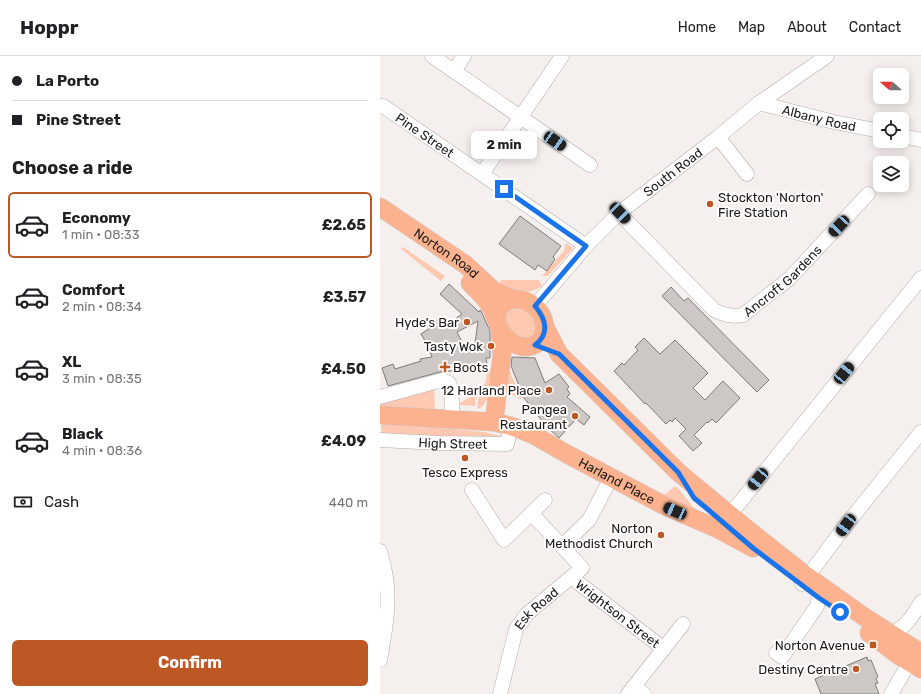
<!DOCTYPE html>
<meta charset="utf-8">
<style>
:root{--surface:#fff;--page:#f2f2f2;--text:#202124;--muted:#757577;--line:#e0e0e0;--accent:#bd5825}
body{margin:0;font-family:Rubik,sans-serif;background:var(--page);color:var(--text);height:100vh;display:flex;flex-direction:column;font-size:15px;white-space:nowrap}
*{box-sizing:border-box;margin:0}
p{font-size:13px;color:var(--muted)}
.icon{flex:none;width:22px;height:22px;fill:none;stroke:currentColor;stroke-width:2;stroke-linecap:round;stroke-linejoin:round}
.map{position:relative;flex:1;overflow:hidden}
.side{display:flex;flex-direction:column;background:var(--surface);width:380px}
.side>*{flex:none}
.guide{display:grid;align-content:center;height:88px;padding:0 12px;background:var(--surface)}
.needle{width:26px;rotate:290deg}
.buttons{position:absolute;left:493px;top:12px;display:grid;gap:8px}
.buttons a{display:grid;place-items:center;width:36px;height:36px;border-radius:6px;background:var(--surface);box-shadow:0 2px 10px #0003;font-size:20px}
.end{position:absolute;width:18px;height:18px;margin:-9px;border:5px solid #1a73e8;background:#fff;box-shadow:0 0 0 2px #fff}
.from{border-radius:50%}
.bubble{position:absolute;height:28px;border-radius:6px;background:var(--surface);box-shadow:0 2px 10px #0003;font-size:13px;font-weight:700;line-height:28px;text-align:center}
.car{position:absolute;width:12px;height:24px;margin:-12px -6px;border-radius:5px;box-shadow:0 0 3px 1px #0007;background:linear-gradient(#222 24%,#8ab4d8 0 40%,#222 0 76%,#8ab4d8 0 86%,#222 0)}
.guide b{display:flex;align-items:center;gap:14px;height:38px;font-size:15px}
.guide b+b{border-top:1px solid var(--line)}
.guide i{width:10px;height:10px;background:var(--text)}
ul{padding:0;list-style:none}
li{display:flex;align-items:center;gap:12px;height:66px;margin:0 8px 6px;padding:0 4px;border:2px solid transparent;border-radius:6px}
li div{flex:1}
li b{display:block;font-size:15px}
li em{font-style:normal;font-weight:700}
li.selected{border-color:var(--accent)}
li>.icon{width:36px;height:36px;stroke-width:1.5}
h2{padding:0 12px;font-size:18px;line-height:48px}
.pay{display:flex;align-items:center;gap:10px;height:44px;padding:0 12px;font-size:15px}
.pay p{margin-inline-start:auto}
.action{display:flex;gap:8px;margin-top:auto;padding:8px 12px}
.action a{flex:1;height:46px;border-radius:6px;background:var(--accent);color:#fff;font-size:16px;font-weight:700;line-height:46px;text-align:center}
header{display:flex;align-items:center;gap:24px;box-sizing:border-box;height:56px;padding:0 20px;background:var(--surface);border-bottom:1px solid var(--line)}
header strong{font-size:19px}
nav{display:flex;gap:22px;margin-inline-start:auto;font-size:14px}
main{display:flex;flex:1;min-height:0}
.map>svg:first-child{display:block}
.green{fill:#fec8b1}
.building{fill:#cdc8c6;stroke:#7f7b79;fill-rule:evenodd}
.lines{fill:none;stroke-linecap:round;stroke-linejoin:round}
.minor-casing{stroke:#b2adab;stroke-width:15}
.major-casing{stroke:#cdcccc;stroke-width:19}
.minor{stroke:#fff;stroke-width:14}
.major{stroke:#fcb28e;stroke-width:18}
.route{stroke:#1a73e8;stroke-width:5}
.poi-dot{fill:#bd5825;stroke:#fffefd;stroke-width:1.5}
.labels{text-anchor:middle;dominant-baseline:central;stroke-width:4;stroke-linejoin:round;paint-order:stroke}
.street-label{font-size:13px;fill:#1b1919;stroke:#fffefd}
.poi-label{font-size:13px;fill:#1b1919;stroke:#fffefd;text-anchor:end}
</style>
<header>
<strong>Hoppr</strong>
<nav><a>Home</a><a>Map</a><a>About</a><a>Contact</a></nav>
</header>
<main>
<section class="side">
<div class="guide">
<b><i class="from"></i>La Porto</b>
<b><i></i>Pine Street</b>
</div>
<h2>Choose a ride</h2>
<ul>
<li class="selected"><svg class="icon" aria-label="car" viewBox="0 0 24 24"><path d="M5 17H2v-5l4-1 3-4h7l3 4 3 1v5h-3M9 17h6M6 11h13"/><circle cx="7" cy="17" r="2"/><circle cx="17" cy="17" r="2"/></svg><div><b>Economy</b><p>1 min · 08:33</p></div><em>£2.65</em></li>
<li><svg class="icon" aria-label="car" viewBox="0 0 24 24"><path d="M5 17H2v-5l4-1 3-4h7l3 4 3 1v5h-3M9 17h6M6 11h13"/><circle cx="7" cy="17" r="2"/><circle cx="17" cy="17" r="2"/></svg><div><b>Comfort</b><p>2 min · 08:34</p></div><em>£3.57</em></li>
<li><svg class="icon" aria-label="car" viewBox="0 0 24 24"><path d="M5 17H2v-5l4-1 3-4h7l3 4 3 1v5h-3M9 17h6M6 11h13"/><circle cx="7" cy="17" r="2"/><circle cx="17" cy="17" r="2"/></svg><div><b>XL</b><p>3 min · 08:35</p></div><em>£4.50</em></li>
<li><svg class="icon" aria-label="car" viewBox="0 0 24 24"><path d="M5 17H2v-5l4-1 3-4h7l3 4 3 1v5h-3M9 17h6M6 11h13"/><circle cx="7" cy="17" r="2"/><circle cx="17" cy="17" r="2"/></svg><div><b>Black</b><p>4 min · 08:36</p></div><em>£4.09</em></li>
</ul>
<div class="pay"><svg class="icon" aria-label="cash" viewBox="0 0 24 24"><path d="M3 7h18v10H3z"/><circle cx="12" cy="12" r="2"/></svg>Cash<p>440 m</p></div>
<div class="action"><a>Confirm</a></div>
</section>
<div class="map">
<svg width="541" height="638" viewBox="0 0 541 638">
<rect width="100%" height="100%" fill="#f5efed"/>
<g class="green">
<path d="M186,187L193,192L168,220H162L184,195Z"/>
<path d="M23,191L65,220L61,225L21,193Z"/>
<path d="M121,224H159L162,230C145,241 134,235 116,230Z"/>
<path d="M130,250L144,252L156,261L157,280L145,285L125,271L126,254Z"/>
<path d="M112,312L108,344H106C104,349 103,351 97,353L99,336L106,325L107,313Z"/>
<path d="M129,313L141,342L140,343L126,336Z"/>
<path d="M54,331L55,354L0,351V345Z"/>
<path d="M96,337L95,350L79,349L80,347Z"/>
<path d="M4,367L104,376L120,380L119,385L2,380L1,369Z"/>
<path d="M294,431H297L318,457L284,439Z"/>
</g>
<g class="building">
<path d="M140,160L181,190L173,201L175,203L167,215L158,209L155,214L119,188Z"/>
<path d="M69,228L99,256L100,254L102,257L110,275V302H106L107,308L65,316H60L8,330L2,312L13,308L15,313L41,305L40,303L52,301L48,290L41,278L58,267L57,264L63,260L68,268L82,258L60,238ZM98,265L95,288L84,290L77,276Z"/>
<path d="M291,231L304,245L308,242L389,324L377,336L282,240Z"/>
<path d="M264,282L280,298L295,284L328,317L313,332L325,344L343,325L360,342L336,367L332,363L328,367L327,366L314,379L322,387L313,395L299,380L306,373L295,362L292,366L290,364L286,368L266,347L265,348L234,315L242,307L244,309L258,294L255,291Z"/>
<path d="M132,301L155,302L165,327L179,318L189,331L187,333L190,338L187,341L210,361L204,369L196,363L179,382L167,371L144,342L131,310Z"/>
<path d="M487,601L488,605L491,604L498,621L496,623L498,627L495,628L499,638H441L435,623Z"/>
</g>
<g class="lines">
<defs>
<g id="minor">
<path d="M52,0L210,109"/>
<path d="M74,15L84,0"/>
<path id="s1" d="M379,47L454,66L500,75"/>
<path id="s2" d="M3,50L206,190"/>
<path d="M522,80L541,84"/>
<path d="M338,81L367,118"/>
<path d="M102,118L182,0"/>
<path id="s3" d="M239,157L334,254C345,259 351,261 363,259L410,222L488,138"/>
<path id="s4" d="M155,250L206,190L239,157L338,81L379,47L447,0"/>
<path d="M0,341L62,324L69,327L71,333L73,363"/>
<path id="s5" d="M0,384L59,387L127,388L131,370"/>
<path d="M92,434L124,484L165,444"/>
<path d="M344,466L541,222"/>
<path d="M182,490L209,464L231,422"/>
<path d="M0,495C3,507 7,520 7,532C9,557 4,580 0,604"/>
<path id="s6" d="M192,522L284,593"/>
<path d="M422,528L466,469L541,376"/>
<path d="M511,578C527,570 532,561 541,546"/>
<path d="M396,597L402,601L437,550L439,542"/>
<path d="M254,630L264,638"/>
<path id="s7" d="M120,638L136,573L147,558L202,512L152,458"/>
<path d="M248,638L303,568"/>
<path d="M511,638L535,597"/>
</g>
<g id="major">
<path id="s8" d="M0,151L86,209L114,235L133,243"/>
<path d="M90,227C102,239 111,247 116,263"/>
<path d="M133,243C141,243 149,245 155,251C166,260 169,280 156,288C130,303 96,253 133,243Z"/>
<path d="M165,271L179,298L298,416L367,473L424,518L483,560L541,597"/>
<path id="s9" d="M0,359L114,366L131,370L152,378L187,398L285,450L338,473L373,492"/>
<path d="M114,366L122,299L120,275"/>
<path d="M489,577L518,599L541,613"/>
</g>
</defs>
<use href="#minor" class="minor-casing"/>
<use href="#major" class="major-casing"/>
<use href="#minor" class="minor"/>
<use href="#major" class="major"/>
</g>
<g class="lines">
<path class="route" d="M124,133L206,190L155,250C166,263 170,278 155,289L179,298L298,416L314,442L325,451L373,492L439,542L460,556"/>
</g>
<g class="poi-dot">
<circle cx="330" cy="148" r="4"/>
<circle cx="87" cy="266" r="4"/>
<circle cx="111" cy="290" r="4"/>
<path d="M63 305h4v4h4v4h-4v4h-4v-4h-4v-4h4z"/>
<circle cx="169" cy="334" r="4"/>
<circle cx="195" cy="360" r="4"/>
<circle cx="85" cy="402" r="4"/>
<circle cx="281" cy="479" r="4"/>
<rect x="489" y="585" width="8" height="8" rx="2"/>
<circle cx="476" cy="613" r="4"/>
</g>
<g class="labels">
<g class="street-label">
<text stroke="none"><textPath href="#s1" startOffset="62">Albany Road</textPath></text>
<text stroke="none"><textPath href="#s2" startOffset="51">Pine Street</textPath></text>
<text stroke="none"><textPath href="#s4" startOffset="193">South Road</textPath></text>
<text stroke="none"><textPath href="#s8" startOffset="81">Norton Road</textPath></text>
<text stroke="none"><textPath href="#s3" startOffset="218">Ancroft Gardens</textPath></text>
<text stroke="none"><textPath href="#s5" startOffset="73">High Street</textPath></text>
<text stroke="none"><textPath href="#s9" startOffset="251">Harland Place</textPath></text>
<text stroke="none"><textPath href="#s7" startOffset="96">Esk Road</textPath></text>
<text stroke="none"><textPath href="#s6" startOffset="58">Wrightson Street</textPath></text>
</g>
<g class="poi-label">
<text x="338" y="141" text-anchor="start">Stockton 'Norton'<tspan x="338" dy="15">Fire Station</tspan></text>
<text x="79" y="266">Hyde's Bar</text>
<text x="103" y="290">Tasty Wok</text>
<text x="73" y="311" text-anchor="start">Boots</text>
<text x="161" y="334">12 Harland Place</text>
<text x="187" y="353">Pangea<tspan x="187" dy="15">Restaurant</tspan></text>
<text x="85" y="416" text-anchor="middle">Tesco Express</text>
<text x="273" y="472">Norton<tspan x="273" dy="15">Methodist Church</tspan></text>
<text x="485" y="589">Norton Avenue</text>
<text x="468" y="613">Destiny Centre</text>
</g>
</g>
</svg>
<div class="buttons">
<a><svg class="needle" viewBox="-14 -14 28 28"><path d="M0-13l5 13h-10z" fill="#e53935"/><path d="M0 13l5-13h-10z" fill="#757577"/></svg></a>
<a><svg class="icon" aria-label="locate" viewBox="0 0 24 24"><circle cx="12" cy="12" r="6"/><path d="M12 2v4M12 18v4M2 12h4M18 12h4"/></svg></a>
<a><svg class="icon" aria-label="layers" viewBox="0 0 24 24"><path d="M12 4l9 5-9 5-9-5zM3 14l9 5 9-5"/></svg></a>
</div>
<i class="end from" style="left:460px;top:556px"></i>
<i class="end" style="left:124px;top:133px"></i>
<div class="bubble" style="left:91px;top:75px;width:66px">2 min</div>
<i class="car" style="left:175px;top:85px;rotate:124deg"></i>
<i class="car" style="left:240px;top:157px;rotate:136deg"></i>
<i class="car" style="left:459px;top:170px;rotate:223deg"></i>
<i class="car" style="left:464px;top:317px;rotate:39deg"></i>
<i class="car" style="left:378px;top:423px;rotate:219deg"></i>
<i class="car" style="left:295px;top:455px;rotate:294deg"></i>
<i class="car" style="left:466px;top:469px;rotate:217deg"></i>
</div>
</main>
